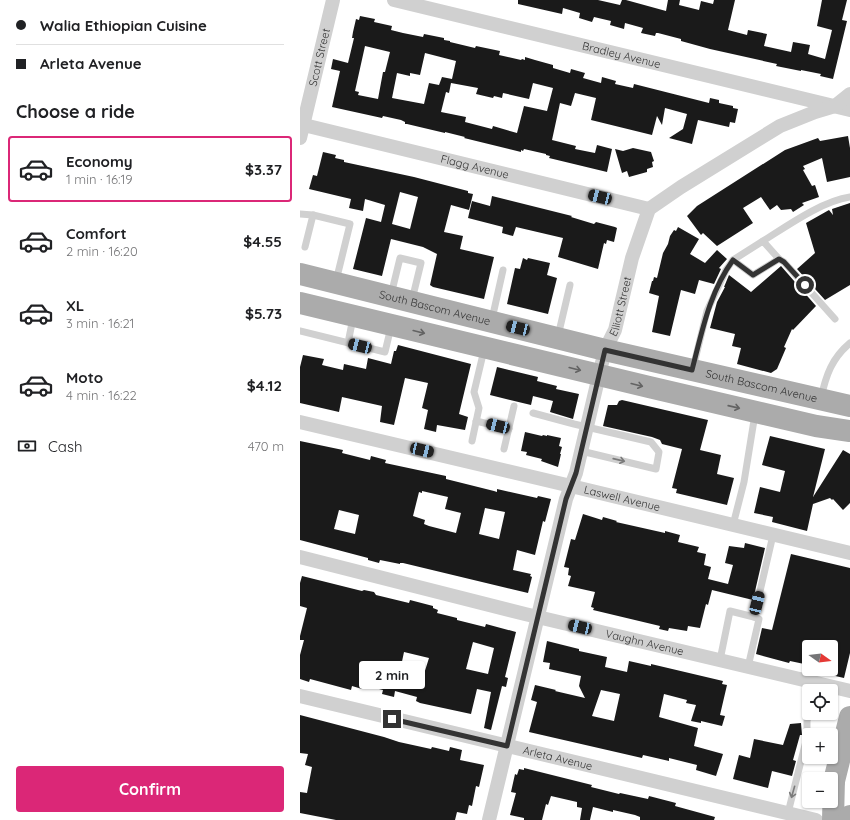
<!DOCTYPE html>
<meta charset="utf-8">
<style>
:root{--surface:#fff;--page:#f2f2f2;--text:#202124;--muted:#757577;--line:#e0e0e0;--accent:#db2777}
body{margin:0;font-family:Quicksand,sans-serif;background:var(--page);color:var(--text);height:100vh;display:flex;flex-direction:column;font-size:15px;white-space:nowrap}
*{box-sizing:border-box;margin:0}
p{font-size:13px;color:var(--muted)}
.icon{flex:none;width:22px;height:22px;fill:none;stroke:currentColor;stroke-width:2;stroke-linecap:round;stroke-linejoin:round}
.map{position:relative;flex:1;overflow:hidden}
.sheet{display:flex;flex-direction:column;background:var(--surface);width:300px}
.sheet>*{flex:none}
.top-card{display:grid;align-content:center;height:88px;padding:0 16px;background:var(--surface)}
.needle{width:26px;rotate:104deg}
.controls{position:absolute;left:502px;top:640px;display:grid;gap:8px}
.controls a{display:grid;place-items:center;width:36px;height:36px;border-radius:4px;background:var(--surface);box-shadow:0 1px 3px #0004;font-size:20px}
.end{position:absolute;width:18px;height:18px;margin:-9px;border:5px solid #333;background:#fff;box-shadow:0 0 0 2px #fff}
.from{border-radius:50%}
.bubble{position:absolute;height:28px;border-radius:4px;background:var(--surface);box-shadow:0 1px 3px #0004;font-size:13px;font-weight:800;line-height:28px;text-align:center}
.car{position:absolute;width:12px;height:24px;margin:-12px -6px;border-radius:5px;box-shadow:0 0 3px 1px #0007;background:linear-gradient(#222 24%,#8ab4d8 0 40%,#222 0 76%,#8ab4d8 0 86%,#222 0)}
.top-card b{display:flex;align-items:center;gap:14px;height:38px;font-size:15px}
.top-card b+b{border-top:1px solid var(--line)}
.top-card i{width:10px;height:10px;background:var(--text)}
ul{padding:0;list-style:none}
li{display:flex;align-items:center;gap:12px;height:66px;margin:0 8px 6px;padding:0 8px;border:2px solid transparent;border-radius:4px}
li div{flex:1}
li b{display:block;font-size:15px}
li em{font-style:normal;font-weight:800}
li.on{border-color:var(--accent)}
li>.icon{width:36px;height:36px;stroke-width:1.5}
h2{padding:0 16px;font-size:18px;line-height:48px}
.pay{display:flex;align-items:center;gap:10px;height:44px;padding:0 16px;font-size:15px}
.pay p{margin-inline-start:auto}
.cta{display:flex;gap:8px;margin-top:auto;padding:8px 16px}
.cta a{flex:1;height:46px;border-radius:4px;background:var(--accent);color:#fff;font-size:16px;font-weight:800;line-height:46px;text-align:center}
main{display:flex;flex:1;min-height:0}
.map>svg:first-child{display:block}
.building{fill:#1a1a1a;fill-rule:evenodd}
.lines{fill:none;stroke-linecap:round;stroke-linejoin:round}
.lane{stroke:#d0d0d0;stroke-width:7}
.street{stroke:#d0d0d0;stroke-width:14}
.primary{stroke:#ababab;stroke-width:22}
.oneway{stroke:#636363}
.oneway2{stroke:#7a7a7a}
.route{stroke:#333;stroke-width:5}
.labels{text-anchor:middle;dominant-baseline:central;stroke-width:4;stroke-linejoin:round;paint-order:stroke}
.street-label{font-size:11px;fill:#333;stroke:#fff}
</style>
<main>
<section class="sheet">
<div class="top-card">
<b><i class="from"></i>Walia Ethiopian Cuisine</b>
<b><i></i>Arleta Avenue</b>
</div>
<h2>Choose a ride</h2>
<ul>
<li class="on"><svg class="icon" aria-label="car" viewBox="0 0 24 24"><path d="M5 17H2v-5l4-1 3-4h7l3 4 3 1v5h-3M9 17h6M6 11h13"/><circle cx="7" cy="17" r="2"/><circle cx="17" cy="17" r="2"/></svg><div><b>Economy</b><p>1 min · 16:19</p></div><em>$3.37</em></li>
<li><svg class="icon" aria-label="car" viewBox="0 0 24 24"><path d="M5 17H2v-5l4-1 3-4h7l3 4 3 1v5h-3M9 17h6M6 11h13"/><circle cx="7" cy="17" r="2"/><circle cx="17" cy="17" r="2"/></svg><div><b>Comfort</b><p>2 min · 16:20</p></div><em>$4.55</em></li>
<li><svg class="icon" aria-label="car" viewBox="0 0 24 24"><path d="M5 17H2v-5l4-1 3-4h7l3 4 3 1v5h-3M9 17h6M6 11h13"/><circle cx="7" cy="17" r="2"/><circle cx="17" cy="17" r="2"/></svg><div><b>XL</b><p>3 min · 16:21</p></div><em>$5.73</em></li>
<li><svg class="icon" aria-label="car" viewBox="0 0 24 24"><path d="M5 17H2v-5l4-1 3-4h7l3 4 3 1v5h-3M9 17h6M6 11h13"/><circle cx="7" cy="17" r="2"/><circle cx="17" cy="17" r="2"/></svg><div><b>Moto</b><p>4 min · 16:22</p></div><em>$4.12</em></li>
</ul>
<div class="pay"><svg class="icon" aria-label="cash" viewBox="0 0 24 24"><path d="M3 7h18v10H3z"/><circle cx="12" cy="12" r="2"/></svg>Cash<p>470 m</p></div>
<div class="cta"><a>Confirm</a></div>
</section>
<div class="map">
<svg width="550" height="820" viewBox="0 0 550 820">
<rect width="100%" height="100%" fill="#fff"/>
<g class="building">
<path d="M218,0H298L320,5L322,0H326L366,11L368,0H380L379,5L399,10L401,1L413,4L414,0H435L428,30L447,35L448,30L467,34L464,46L491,52L493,42L510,45L508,54L525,59L532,30L517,26L522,0H547L542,20L547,21L533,79L520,76L521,74L501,70V71L476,66L477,64L410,49L381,41V39L358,33H356L355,36L341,33L343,28L325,23L324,29L310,25L311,21L294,17L292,22L279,18L280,13L263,8L262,14L218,4Z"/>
<path d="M60,16L75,19L74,22L92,26L91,30L103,33L123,37L124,34L144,38V40L150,41V42L175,48L176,46L200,51L199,55L221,60L222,59L225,60V57L235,60L253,65V68L270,73L271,69L285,73L283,78L301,83L302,77L316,81L315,84L333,88L334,84L409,103L410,98L419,100V103L433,106V108L438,109L435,123L430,122L429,127L398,120L392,144L369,138L383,129L387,114L365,108L362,125L357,116L352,135L291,120L296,98L275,93L271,106L260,103L252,140L276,146L275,149L295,153L297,145L312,149L307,172L249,158L250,156L246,155V154L224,149L223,151L221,150V152L164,138L165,137L145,132V133L107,124H105V122L101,120L83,116L82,118L32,107L40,71L31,69L33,59L48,63L54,38H52L53,32L56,19L59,20ZM65,46L90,52L85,72H83L78,99L58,95L59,92L55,91ZM125,53L156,61L152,79L142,77L139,85L129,83L124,104L92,98L97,73L110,76V73L120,75ZM151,83L178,88L176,94L193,98L194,96L202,98L203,93L229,99L233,83L253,88L247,111L224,106L217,133L193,126L192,129L165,122L166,117L141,112L146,92L149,93Z"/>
<path d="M548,136L550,148V177L527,182L522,158L503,166L505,169L503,170L512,186L515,185L519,197L502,203L504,205L493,212L491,209L481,210L477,205L470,210L461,197L443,208L453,223L417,246L403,233L401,235L387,216L397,206L485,150L518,138L520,141Z"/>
<path d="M333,148L351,152L354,161L352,162L353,167L347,169V172L329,177L327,171L322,173L315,149L323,151Z"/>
<path d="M23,152L36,155L35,158L44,160V162L114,177L168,191V193L173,194L169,210L151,205L144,232L163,236L160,249L194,257L184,299L133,287L130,285L137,254L123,247L91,239L82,276L53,269L66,218L81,222L85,205L65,199L63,211L49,208L51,199L9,189L13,175L17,176ZM100,192L118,197L110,229L92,224Z"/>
<path d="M192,196L272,216L271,217L294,224L296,222L315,227L317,228L314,242L307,240L306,244L304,243L298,269L258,257L263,238L216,227L213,236L202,233L203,227L168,218L172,201L190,206Z"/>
<path d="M550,203V285L525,300L497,269L515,253L506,223L529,210L533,215L532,209Z"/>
<path d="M378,227L399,239L390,254L405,263L417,250L427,259L419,268L421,269L414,284L399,280L395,294L381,290L370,336L352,332L359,296L349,293L352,281H353L354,277L357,278L363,253L368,244L370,236L374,230L376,231Z"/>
<path d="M223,258L227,260L228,258L250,263L247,275L257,278L248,314L207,304L215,268L220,269Z"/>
<path d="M481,266L516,306L493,330L492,329L484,347L486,348L477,369L471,373L437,364L441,348L432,346L435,334L410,328L417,302L425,287H424L429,275L451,292Z"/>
<path d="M98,345L171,364L159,414L168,417L165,430L137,425L136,432L124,429L128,410L122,408L128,383L105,378L94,425L80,422L82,406L42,397L39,412L0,403V367L3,355L24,359L22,365L43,370L44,364L66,369L68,358L91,364L94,351H96Z"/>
<path d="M197,367L238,377L237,381L257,386L256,389L279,394L273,419L250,412L253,401L233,396L231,405L190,395Z"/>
<path d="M322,400L408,420L400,450L421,455L417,474L434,478L427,505L376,493L377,489L372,488L382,449L362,444L360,440L352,437L303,426L308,405H317L319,401Z"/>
<path d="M225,432L242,436L243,435L247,436V435L261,438L259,446L262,447L260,454H261L258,467L241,461L242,459L226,455L227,452L221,451Z"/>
<path d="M470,436L525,449L513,497L543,450L550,454V503L543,510L533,499L532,500L530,498L513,504L507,531L472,522L473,517L454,513L460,487L480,492L485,471L462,465Z"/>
<path d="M0,441L43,450L42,453L70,460L71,456L86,460L85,463L146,476V479L194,491L197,492V489L237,498L238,496L251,499L245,522L243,521L235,555L217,550L213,570L231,574L230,576L232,577L228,593L103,563H100V564L80,560L79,563L68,560V558L0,540ZM122,491L148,497L145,509L161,513L156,533L129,526L124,524L125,520L113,516L119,492L122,493ZM185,508L205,512L199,539L179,534ZM39,510L59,515L55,534L34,529Z"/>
<path d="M283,514L302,520L303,517L317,521L316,522L365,533V531L380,535L378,542L399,547L397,552L406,554L404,565L411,567L408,579L428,584L433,565L425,563L429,546L444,548L445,543L465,548L453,600L412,590L408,605L406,604L400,628L388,626L387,631L369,628L368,631L359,629L360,626L293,610L294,608L291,607L295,592L268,586L271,576L268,575L269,568L264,567L271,539L275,540Z"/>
<path d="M491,554L550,568V653L544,678L531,675V647H509V665L490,661L489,663L456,654L462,628L472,630Z"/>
<path d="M2,576L62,591L64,590L74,592L76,595L109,603L110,600L133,606V608L138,610L137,613L157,618V620L185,627L186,624L216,632L205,677L208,678L206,687L202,686L191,730L184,728L191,692L177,689L171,714L120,703L116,701L117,697L95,691L94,697L82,694L83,690L63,685L62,689L52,686L51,690L10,679L9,682L0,679V655L4,640H0V636L7,608L0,606V583ZM173,642L194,648L188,674L166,669ZM104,652L129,658L123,677L100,671Z"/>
<path d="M247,641L279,649V651L307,657L305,667L327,672L329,661L351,666V664L423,681L422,684L427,685L420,715L425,716L422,726L401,721V723L391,721L396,705L386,703L387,700L364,694L359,717L398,728L394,746L423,754L416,776L396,770L397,765L369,758V761L343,755L342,758L229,732L237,702L231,700L235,685L256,690L255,691L285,698L279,686L281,676L249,669L250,663L243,662ZM301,690L320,694L314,721L292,716Z"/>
<path d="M0,715L84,737L99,742L131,749L132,747L149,751L150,747L162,750L160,760L184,765L179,787L176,786L172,806L169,805L167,814L157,812L155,820H36L0,813V792L7,793L12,767L5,765L8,754L0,753Z"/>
<path d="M501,723L502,735H500L493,760L496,761L492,776L472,771L468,788L433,779L439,755L450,758L454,739L483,745L490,724Z"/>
<path d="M224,768L292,785L291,787L319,794L320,793L348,799L349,796L376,803L375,806L415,817L414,820H340V817L335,815L313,810V812L293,807L290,820H280L282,808L277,807V802L251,796L248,805L246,804L242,820H224V818L210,815L216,793L211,792L215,774L217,775L219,769L224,770Z"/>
</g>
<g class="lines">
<g class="lane">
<path d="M0,214L13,215L50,224L36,281"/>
<path d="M463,241C487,226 522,201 550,197"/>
<path d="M5,247L13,215"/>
<path d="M433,260L453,275L479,259"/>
<path d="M91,295L100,258L121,263L112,300"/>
<path d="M192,319L203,270"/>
<path d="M0,331L85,352L91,327"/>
<path d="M258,336L270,285"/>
<path d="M48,343L53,318"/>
<path d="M393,368L407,311L426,270L433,260L463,241L479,259L484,262L535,319"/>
<path d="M521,398C526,375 532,358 550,343"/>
<path d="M233,413L274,424L351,442L359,452L356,469L281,451"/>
<path d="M176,421L209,429"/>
<path d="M172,441L179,408L174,392L184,350"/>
<path d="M204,449L214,406"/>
<path d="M433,525L444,482L455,414"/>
<path d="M420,660L430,611L454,617L473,535"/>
<path d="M448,667L459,619L454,617"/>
<path d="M488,813L507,737V721L509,713"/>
</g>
<g class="street">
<path id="s1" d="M94,0L550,110"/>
<path id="s2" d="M0,124L349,209"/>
<path id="s3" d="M0,138L33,0"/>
<path id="s4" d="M0,422L271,486L550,553"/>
<path id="s5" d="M0,557L225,614L550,691"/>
<path id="s6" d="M0,696L516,820"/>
<path id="s7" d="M189,820L266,499L276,473L305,350L315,330L332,258L349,209L381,187L480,126L515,112L535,106L550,94"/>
</g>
<g class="primary">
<path id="s8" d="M0,274L305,350L550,406"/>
<path d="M0,303L349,387L516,426L550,431"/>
<path d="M531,793L550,717"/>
<path d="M533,820L534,779"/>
<path d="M549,820L550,816"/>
</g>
</g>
<defs><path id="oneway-shaft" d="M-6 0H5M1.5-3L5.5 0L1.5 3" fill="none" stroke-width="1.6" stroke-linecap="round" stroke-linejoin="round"/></defs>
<g class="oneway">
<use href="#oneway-shaft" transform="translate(119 332) rotate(14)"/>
<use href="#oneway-shaft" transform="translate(275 369) rotate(14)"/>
<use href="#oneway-shaft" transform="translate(337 385) rotate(14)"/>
<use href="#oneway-shaft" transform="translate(434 407) rotate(13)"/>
</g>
<g class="oneway2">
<use href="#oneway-shaft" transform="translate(319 460) rotate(13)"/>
<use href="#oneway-shaft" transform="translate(493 792) rotate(106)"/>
</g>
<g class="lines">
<path class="route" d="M92,719L207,746L266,499L276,473L305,350L392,370C402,332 409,293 433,260L453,275L479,259L484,262L505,285"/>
</g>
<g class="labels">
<g class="street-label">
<text stroke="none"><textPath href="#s1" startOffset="234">Bradley Avenue</textPath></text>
<text stroke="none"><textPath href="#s3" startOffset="83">Scott Street</textPath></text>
<text stroke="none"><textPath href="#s2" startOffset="180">Flagg Avenue</textPath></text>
<text stroke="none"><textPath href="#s7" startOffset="531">Elliott Street</textPath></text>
<text stroke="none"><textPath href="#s8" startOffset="139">South Bascom Avenue</textPath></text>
<text stroke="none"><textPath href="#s8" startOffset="475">South Bascom Avenue</textPath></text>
<text stroke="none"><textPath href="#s4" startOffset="331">Laswell Avenue</textPath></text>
<text stroke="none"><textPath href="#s5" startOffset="355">Vaughn Avenue</textPath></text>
<text stroke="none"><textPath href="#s6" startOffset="265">Arleta Avenue</textPath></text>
</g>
</g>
</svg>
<div class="controls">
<a><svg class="needle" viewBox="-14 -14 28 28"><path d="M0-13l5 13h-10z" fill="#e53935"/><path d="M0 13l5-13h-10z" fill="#757577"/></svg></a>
<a><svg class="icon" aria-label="locate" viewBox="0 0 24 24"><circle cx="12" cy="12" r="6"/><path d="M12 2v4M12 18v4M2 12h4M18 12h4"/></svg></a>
<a>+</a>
<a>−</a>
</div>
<i class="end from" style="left:505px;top:285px"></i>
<i class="end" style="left:92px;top:719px"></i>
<div class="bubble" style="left:59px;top:661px;width:66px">2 min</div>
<i class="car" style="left:300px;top:197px;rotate:284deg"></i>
<i class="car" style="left:218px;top:328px;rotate:284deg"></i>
<i class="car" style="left:60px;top:346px;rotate:284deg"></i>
<i class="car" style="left:198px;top:426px;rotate:284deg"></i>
<i class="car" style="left:122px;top:450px;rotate:103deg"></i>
<i class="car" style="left:457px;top:603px;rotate:14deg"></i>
<i class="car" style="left:280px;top:627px;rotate:283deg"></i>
</div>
</main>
